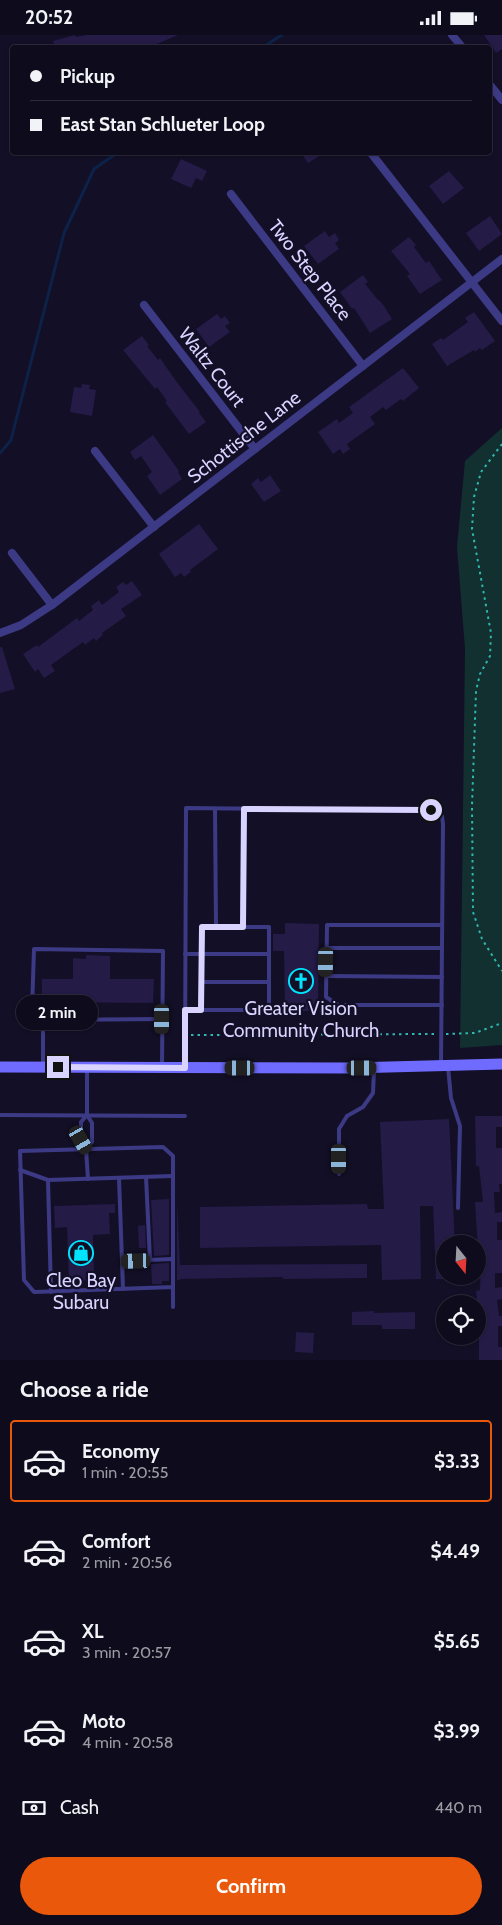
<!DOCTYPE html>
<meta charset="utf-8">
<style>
:root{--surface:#0e0b1c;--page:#171425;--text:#f1f3f6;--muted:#9b9ba3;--line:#2e2b3b;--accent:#ea580c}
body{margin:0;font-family:Cabin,sans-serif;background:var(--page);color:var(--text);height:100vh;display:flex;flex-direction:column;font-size:19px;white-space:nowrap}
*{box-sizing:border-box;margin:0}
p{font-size:16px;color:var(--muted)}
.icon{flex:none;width:28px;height:28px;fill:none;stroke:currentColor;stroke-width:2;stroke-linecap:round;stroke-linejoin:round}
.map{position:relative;height:1325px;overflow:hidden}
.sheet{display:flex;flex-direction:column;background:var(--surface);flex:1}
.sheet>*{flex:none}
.banner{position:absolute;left:10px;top:10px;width:482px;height:110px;border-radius:5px;box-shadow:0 1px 4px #0004,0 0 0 1px var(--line);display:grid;align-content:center;height:110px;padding:0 20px;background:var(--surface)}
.needle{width:32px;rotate:162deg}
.tools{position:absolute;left:436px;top:1200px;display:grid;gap:10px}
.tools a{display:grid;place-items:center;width:50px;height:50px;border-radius:50%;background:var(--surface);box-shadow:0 1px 4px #0004,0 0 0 1px var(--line);font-size:25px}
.end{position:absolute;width:22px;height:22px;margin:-11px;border:6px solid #d9d4ff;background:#111;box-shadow:0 0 0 2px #111}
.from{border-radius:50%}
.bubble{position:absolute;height:35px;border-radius:18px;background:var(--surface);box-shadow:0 1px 4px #0004,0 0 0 1px var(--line);font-size:16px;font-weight:700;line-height:35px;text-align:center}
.car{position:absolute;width:15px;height:30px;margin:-15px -8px;border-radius:6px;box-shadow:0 0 4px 1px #0007;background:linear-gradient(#222 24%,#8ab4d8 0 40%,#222 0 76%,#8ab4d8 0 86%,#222 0)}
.banner b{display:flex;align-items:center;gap:18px;height:48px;font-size:19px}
.banner b+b{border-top:1px solid var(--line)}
.banner i{width:12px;height:12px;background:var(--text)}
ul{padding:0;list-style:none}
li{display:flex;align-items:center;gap:15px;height:82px;margin:0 10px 8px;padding:0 10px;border:2px solid transparent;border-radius:5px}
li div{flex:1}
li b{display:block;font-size:19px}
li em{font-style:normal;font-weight:700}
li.current{border-color:var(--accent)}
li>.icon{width:45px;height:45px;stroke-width:1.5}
h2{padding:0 20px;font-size:22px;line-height:60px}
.pay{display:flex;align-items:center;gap:12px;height:55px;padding:0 20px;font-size:19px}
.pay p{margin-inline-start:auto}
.primary-button{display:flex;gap:10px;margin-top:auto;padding:10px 20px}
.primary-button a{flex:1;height:58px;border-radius:30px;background:var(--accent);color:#fff;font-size:20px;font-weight:700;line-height:58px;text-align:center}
.status{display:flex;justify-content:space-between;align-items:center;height:35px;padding:0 25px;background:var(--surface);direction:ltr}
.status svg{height:14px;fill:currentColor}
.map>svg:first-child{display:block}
.green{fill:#12302f}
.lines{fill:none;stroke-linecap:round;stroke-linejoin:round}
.stream{stroke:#0c2248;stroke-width:3}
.building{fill:#241b47}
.path{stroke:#2fb8b0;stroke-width:2;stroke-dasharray:2.5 4;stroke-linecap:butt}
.service{stroke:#3d3a85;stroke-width:4}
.minor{stroke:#3d3a85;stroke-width:8}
.secondary{stroke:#6f6bff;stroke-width:11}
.route{stroke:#d9d4ff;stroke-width:6}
.labels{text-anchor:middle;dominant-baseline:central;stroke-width:4.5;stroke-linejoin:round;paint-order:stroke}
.street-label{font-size:19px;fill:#d9d4ff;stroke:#130f26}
.poi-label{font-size:19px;fill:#d9d4ff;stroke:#130f26}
</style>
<div class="status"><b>20:52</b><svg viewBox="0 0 49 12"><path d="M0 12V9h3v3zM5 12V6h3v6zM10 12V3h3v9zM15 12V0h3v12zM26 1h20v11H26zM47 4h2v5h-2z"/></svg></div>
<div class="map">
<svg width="502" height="1325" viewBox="0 0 502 1325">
<rect width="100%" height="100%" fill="#130f26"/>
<path class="green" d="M502,393V1010L460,1013L465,614L457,512L465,426Z"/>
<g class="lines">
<g class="stream">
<path d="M263,12L282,0"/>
<path d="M0,418L11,405L64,198L94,134L117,118"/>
</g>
</g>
<g class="building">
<path d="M75,0L76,2L86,0H178L150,12H55L53,6Z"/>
<path d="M484,0H502V14L496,18Z"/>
<path d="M301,118H324L308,128Z"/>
<path d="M181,124L207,136L202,146L196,143L191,153L171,144Z"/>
<path d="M449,136L464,153L443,169L429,151Z"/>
<path d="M490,181L502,199L479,216L466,198Z"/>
<path d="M325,196L329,202L335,198L339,205L335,208L339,214L318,229L304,211Z"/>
<path d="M409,202L416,210L414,212L426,228L429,226L442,245L420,259L407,241L410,239L391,216Z"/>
<path d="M363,240L368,247L365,249L378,265H379L384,271L392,284L370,298L354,273L352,274L340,257Z"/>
<path d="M474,277L495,306L482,315L480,313L475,317L474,315L447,331L432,309L441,303L443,305L468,287L465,283Z"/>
<path d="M217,279L221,284L225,281L230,288L225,291L230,297L209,312L196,294Z"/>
<path d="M142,301L149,310L147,311L158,325L160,323L176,346L200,377L199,378L206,387L189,399L165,367L167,366L157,352L155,354L123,315Z"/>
<path d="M403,333L419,353L403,366L401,364L386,375L383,372L370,382L375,389L347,409L350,414L343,419L340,414L333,419L318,397L337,384L339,388L353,378L349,372Z"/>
<path d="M82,349L90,350L89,354L96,355L92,381L70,377L74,352L81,353Z"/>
<path d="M153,400L179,436L178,437L182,444L160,460L147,441L152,437L141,421L135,425L130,417Z"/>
<path d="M270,440L281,456L264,467L251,449L258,443L261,447Z"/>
<path d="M199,489L218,514L190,535L191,537L184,542L181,538L175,542L159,519Z"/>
<path d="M132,546L142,560L121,574L126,581L102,598L103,600L96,606L94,603L85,610L83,607L51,630L55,636L44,643L38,634L35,637L23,619L37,610L38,612L77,583L79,586L93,575L91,571L99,565L102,570L119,557L116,552L123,547L126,550Z"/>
<path d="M0,612H2L15,654L0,658Z"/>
<path d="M285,888L319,889L318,976H285L284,916H273V899H285Z"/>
<path d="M86,920L110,921V944H154L153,968L42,967V944H73V923L86,924Z"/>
<path d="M475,1081H502V1092H496V1113H502V1149H499L500,1157H494L495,1178L502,1177V1187H497V1205H502V1238H495V1253L502,1252V1264L497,1265L499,1281H502V1291H498V1312H502V1325H479V1302H478V1281H479L476,1256L480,1255L481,1215H478L475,1167H483L479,1131H476Z"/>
<path d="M449,1084L455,1209H445V1244H436L433,1171H420L421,1244L382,1245L381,1210L200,1213V1172L367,1169L368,1174H384L380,1087Z"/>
<path d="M169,1164V1220L154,1221L151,1165Z"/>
<path d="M177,1166L180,1230L367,1229V1243L283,1244V1242L180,1244V1245H177Z"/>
<path d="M115,1169V1178H109L110,1199L93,1200L94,1237H92V1245L69,1246L67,1192L55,1193L54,1171Z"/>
<path d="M145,1190L146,1213H139L138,1191Z"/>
<path d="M169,1228V1246H162V1249H152L151,1229Z"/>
<path d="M374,1276V1278L415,1277V1294H382V1290H352V1277Z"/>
<path d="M296,1297L314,1298L313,1318L295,1317Z"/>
</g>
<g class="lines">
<g class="path">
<path d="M502,409L481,437L474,462L472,494L491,598L490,621L480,639L476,656L472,771L473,877L482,904L502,936"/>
<path d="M446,999L475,998L502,988"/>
<path d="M191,1000L434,999"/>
</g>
<g class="service">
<path d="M215,774L216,892"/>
<path d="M243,892L244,774"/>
<path d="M326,913H442"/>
<path d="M185,919H269"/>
<path d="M326,941L442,942"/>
<path d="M201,947H269"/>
<path d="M442,970H338L326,962L327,890H442"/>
<path d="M185,975H265L269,971V892H202L201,975"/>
<path d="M43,985L162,984"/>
<path d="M43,1032V985L32,975L34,914L163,916L162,1031"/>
<path d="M185,1032L186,773L438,776L442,781L443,789L441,1030"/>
<path d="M448,1032L451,1063L460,1091L458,1173"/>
<path d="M0,1080L185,1081"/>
<path d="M87,1080L81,1087V1105L86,1114L88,1144"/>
<path d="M86,1114L92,1107V1088L87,1080V1035"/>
<path d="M20,1135L48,1145L173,1141"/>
<path d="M339,1139V1094L347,1081L363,1072L373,1058L374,1035"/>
<path d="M146,1142L150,1225"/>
<path d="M119,1143L123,1254"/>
<path d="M48,1145L51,1257"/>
<path d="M122,1226L173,1224"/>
<path d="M173,1252L34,1257L24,1245L20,1116L163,1112L173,1121V1272"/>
</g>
<g class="minor">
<path d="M452,0L462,12"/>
<path d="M490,50L502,65"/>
<path d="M371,118L502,286"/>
<path d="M231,159L363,331"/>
<path d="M144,270L255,414"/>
<path d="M95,416L154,492"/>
<path d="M12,518L52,570"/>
<path d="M0,598L21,590L52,570L502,224"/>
</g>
<path class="secondary" d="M0,1032L351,1033L502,1029"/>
</g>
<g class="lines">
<path class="route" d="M58,1032L185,1033V975H201L202,892H243L244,774L431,775"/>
</g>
<defs>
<symbol id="church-ring" viewBox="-11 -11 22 22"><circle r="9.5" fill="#130f26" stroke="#00e5ff" stroke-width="1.5"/><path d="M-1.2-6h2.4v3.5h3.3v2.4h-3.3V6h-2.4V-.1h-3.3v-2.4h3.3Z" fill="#00e5ff"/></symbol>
<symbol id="shop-ring" viewBox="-11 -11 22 22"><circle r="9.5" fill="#130f26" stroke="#00e5ff" stroke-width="1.5"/><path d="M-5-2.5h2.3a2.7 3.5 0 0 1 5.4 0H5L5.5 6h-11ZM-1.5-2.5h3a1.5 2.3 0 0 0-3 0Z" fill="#00e5ff"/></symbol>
</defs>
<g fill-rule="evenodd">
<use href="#church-ring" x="287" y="932" width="28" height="28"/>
<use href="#shop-ring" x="67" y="1204" width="28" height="28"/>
</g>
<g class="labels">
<g class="street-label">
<text transform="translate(310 235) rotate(52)">Two Step Place</text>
<text transform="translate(212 332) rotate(52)">Waltz Court</text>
<text transform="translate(244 402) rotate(-38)">Schottische Lane</text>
</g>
<g class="poi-label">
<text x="301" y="973">Greater Vision<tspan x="301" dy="22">Community Church</tspan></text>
<text x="81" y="1245">Cleo Bay<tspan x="81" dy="22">Subaru</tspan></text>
</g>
</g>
</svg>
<div class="tools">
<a><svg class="needle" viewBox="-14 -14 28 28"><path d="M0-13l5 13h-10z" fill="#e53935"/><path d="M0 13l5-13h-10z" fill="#9b9ba3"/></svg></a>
<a><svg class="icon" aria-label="locate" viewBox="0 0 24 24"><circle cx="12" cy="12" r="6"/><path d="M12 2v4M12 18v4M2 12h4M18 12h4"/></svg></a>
</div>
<i class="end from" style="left:431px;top:775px"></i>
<i class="end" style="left:58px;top:1032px"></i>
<div class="bubble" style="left:16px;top:960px;width:82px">2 min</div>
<i class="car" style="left:326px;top:927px;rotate:181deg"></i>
<i class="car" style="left:162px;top:984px;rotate:180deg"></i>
<i class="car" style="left:240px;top:1033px;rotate:270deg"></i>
<i class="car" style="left:362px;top:1033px;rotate:90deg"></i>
<i class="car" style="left:81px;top:1105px;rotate:150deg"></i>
<i class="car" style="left:339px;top:1124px;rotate:180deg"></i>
<i class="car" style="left:136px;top:1226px;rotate:268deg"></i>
<div class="banner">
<b><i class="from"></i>Pickup</b>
<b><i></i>East Stan Schlueter Loop</b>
</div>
</div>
<section class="sheet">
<h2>Choose a ride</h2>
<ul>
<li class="current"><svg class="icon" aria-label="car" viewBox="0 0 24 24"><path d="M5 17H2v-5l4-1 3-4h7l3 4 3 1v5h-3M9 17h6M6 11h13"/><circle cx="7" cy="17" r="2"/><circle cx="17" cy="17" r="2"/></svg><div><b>Economy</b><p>1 min · 20:55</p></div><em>$3.33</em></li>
<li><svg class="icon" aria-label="car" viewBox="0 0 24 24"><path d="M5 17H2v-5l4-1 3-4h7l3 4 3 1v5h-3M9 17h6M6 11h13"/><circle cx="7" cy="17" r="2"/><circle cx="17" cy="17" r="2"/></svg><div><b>Comfort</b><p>2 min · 20:56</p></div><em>$4.49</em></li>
<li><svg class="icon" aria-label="car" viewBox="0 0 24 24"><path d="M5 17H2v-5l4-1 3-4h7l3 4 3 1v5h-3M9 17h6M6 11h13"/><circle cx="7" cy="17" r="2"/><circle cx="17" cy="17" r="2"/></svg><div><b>XL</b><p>3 min · 20:57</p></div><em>$5.65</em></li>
<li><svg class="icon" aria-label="car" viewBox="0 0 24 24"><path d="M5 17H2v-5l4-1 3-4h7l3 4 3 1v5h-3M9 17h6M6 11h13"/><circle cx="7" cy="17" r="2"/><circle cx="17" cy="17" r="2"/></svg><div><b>Moto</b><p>4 min · 20:58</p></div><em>$3.99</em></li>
</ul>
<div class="pay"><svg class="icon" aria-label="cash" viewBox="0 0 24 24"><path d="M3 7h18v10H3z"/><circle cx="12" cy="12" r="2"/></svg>Cash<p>440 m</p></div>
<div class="primary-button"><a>Confirm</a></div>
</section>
